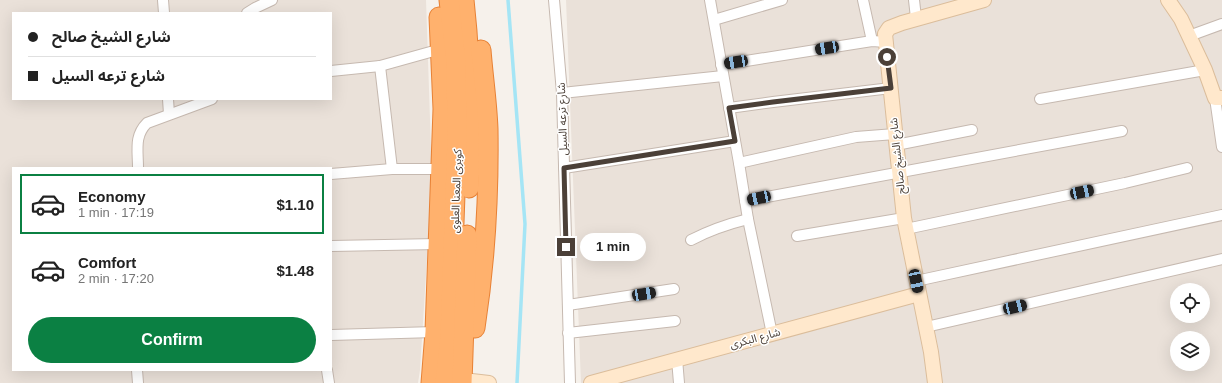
<!DOCTYPE html>
<meta charset="utf-8">
<style>
:root{--surface:#fff;--page:#f6f6f6;--text:#222;--muted:#767676;--line:#e0e0e0;--accent:#0b8043}
body{margin:0;font-family:Helvetica,"Noto Sans Arabic",sans-serif;background:var(--page);color:var(--text);height:100vh;display:flex;flex-direction:column;font-size:15px;white-space:nowrap}
*{box-sizing:border-box;margin:0}
p{font-size:13px;color:var(--muted)}
.icon{flex:none;width:22px;height:22px;fill:none;stroke:currentColor;stroke-width:2;stroke-linecap:round;stroke-linejoin:round}
.map{position:relative;flex:1;overflow:hidden}
.drawer{position:absolute;left:12px;top:167px;width:320px;height:204px;display:flex;flex-direction:column;background:var(--surface);border-radius:0px;box-shadow:0 4px 16px #0002}
.drawer>*{flex:none}
.hud{position:absolute;left:12px;top:12px;width:320px;height:88px;border-radius:0px;box-shadow:0 4px 16px #0002;display:grid;align-content:center;height:88px;padding:0 16px;background:var(--surface)}
.controls{position:absolute;left:1170px;top:283px;display:grid;gap:8px}
.controls a{display:grid;place-items:center;width:40px;height:40px;border-radius:50%;background:var(--surface);box-shadow:0 4px 16px #0002;font-size:20px}
.end{position:absolute;width:18px;height:18px;margin:-9px;border:5px solid #4b4038;background:#fff;box-shadow:0 0 0 2px #fff}
.from{border-radius:50%}
.bubble{position:absolute;height:28px;border-radius:14px;background:var(--surface);box-shadow:0 4px 16px #0002;font-size:13px;font-weight:600;line-height:28px;text-align:center}
.car{position:absolute;width:12px;height:24px;margin:-12px -6px;border-radius:5px;box-shadow:0 0 3px 1px #0007;background:linear-gradient(#222 24%,#8ab4d8 0 40%,#222 0 76%,#8ab4d8 0 86%,#222 0)}
.hud b{display:flex;align-items:center;gap:14px;height:38px;font-size:15px}
.hud b+b{border-top:1px solid var(--line)}
.hud i{width:10px;height:10px;background:var(--text)}
ul{padding:7px 0 0;list-style:none}
li{display:flex;align-items:center;gap:12px;height:60px;margin:0 8px 6px;padding:0 8px;border:2px solid transparent;border-radius:0px}
li div{flex:1}
li b{display:block;font-size:15px}
li em{font-style:normal;font-weight:600}
li.active{border-color:var(--accent)}
li>.icon{width:36px;height:36px;stroke-width:1.5}
.action{display:flex;gap:8px;margin-top:auto;padding:8px 16px}
.action a{flex:1;height:46px;border-radius:24px;background:var(--accent);color:#fff;font-size:16px;font-weight:600;line-height:46px;text-align:center}
.map>svg:first-child{display:block}
.residential{fill:#eae1d9;fill-rule:evenodd}
.lines{fill:none;stroke-linecap:round;stroke-linejoin:round}
.stream{stroke:#a5e5f5;stroke-width:3.5}
.street-casing{stroke:#c6b9b0;stroke-width:12}
.secondary-casing{stroke:#dbbd9b;stroke-width:16}
.highway-casing{stroke:#e78135;stroke-width:21}
.street{stroke:#fff;stroke-width:10}
.secondary{stroke:#ffe8cc;stroke-width:14}
.highway{stroke:#ffb16d;stroke-width:19}
.route{stroke:#4b4038;stroke-width:5}
.labels{text-anchor:middle;dominant-baseline:central;stroke-width:3;stroke-linejoin:round;paint-order:stroke}
.street-label{font-size:11px;fill:#4b4038;stroke:#fff}
</style>
<div class="map">
<svg width="1222" height="383" viewBox="0 0 1222 383">
<rect width="100%" height="100%" fill="#f6f1eb"/>
<g class="residential">
<path d="M0,0H426L432,179L420,370L418,383H0ZM13,13H331V99H13ZM13,168H331V370H13Z"/>
<path d="M566,0H1222V383H581ZM1177,290H1203V316H1177ZM1177,338H1203V364H1177Z"/>
</g>
<g class="lines">
<path class="stream" d="M508,0L525,224L517,383"/>
<defs>
<g id="street">
<path d="M163,0L164,13"/>
<path d="M554,0L562,93L570,383"/>
<path d="M710,0L739,163L748,219L772,334"/>
<path d="M863,0L872,41"/>
<path d="M914,0L916,18"/>
<path d="M247,13L255,8L272,0"/>
<path d="M714,20L782,0"/>
<path d="M1189,36L1222,24"/>
<path d="M721,65L872,41L886,42"/>
<path d="M380,66L392,169"/>
<path d="M331,71L380,66L441,49"/>
<path d="M562,93L723,76"/>
<path d="M1215,98L1222,147"/>
<path d="M168,99L169,114"/>
<path d="M1040,99L1205,70"/>
<path d="M729,108L773,102L891,88"/>
<path d="M896,145L972,130"/>
<path d="M739,163L856,137L895,134"/>
<path d="M138,168C138,150 134,136 147,123L212,99"/>
<path d="M564,168L735,141"/>
<path d="M331,174L392,169H441"/>
<path d="M745,201L1122,131"/>
<path d="M906,229L1125,183L1187,168"/>
<path d="M797,236L904,218"/>
<path d="M691,240C710,230 728,224 748,219"/>
<path d="M331,246L438,244"/>
<path d="M916,281L1222,215"/>
<path d="M568,305L674,289"/>
<path d="M926,327L1222,259"/>
<path d="M568,333L675,321"/>
<path d="M331,335L435,332"/>
<path d="M677,359L679,383"/>
<path d="M137,370L138,383"/>
<path d="M327,370L329,383"/>
</g>
<g id="secondary">
<path d="M1168,0L1181,19L1205,70L1215,98H1222"/>
<path d="M463,380L489,383"/>
<path d="M591,383L919,294"/>
<path d="M935,383L931,352L904,218L885,34L889,28L902,23L984,0"/>
</g>
<g id="highway">
<path d="M464,0C471,63 472,125 469,188"/>
<path d="M475,328C485,263 489,195 488,129C487,102 483,76 481,50"/>
<path d="M431,383L435,332L443,109L439,17"/>
<path d="M445,383L450,336L457,138L456,61L449,0"/>
<path d="M462,383L467,235"/>
</g>
</defs>
<use href="#street" class="street-casing"/>
<use href="#secondary" class="secondary-casing"/>
<use href="#highway" class="highway-casing"/>
<use href="#street" class="street"/>
<use href="#secondary" class="secondary"/>
<use href="#highway" class="highway"/>
</g>
<g class="lines">
<path class="route" d="M566,247L564,168L735,141L729,108L773,102L891,88L887,57"/>
</g>
<g class="labels">
<g class="street-label">
<text transform="translate(562 119) rotate(-92)">شارع ترعه السيل</text>
<text transform="translate(897 156) rotate(-96)">شارع الشيخ صالح</text>
<text transform="translate(456 191) rotate(-88)">كوبرى المعنا العلوى</text>
<text transform="translate(755 338) rotate(-15)">شارع البكرى</text>
</g>
</g>
</svg>
<div class="controls">
<a><svg class="icon" aria-label="locate" viewBox="0 0 24 24"><circle cx="12" cy="12" r="6"/><path d="M12 2v4M12 18v4M2 12h4M18 12h4"/></svg></a>
<a><svg class="icon" aria-label="layers" viewBox="0 0 24 24"><path d="M12 4l9 5-9 5-9-5zM3 14l9 5 9-5"/></svg></a>
</div>
<i class="end from" style="left:887px;top:57px"></i>
<i class="end" style="left:566px;top:247px"></i>
<div class="bubble" style="left:580px;top:233px;width:66px">1 min</div>
<i class="car" style="left:827px;top:48px;rotate:261deg"></i>
<i class="car" style="left:736px;top:62px;rotate:261deg"></i>
<i class="car" style="left:1082px;top:192px;rotate:78deg"></i>
<i class="car" style="left:759px;top:198px;rotate:258deg"></i>
<i class="car" style="left:916px;top:281px;rotate:168deg"></i>
<i class="car" style="left:644px;top:294px;rotate:81deg"></i>
<i class="car" style="left:1015px;top:307px;rotate:77deg"></i>
<div class="hud">
<b><i class="from"></i>شارع الشيخ صالح</b>
<b><i></i>شارع ترعه السيل</b>
</div>
<section class="drawer">
<ul>
<li class="active"><svg class="icon" aria-label="car" viewBox="0 0 24 24"><path d="M5 17H2v-5l4-1 3-4h7l3 4 3 1v5h-3M9 17h6M6 11h13"/><circle cx="7" cy="17" r="2"/><circle cx="17" cy="17" r="2"/></svg><div><b>Economy</b><p>1 min · 17:19</p></div><em>$1.10</em></li>
<li><svg class="icon" aria-label="car" viewBox="0 0 24 24"><path d="M5 17H2v-5l4-1 3-4h7l3 4 3 1v5h-3M9 17h6M6 11h13"/><circle cx="7" cy="17" r="2"/><circle cx="17" cy="17" r="2"/></svg><div><b>Comfort</b><p>2 min · 17:20</p></div><em>$1.48</em></li>
</ul>
<div class="action"><a>Confirm</a></div>
</section>
</div>
